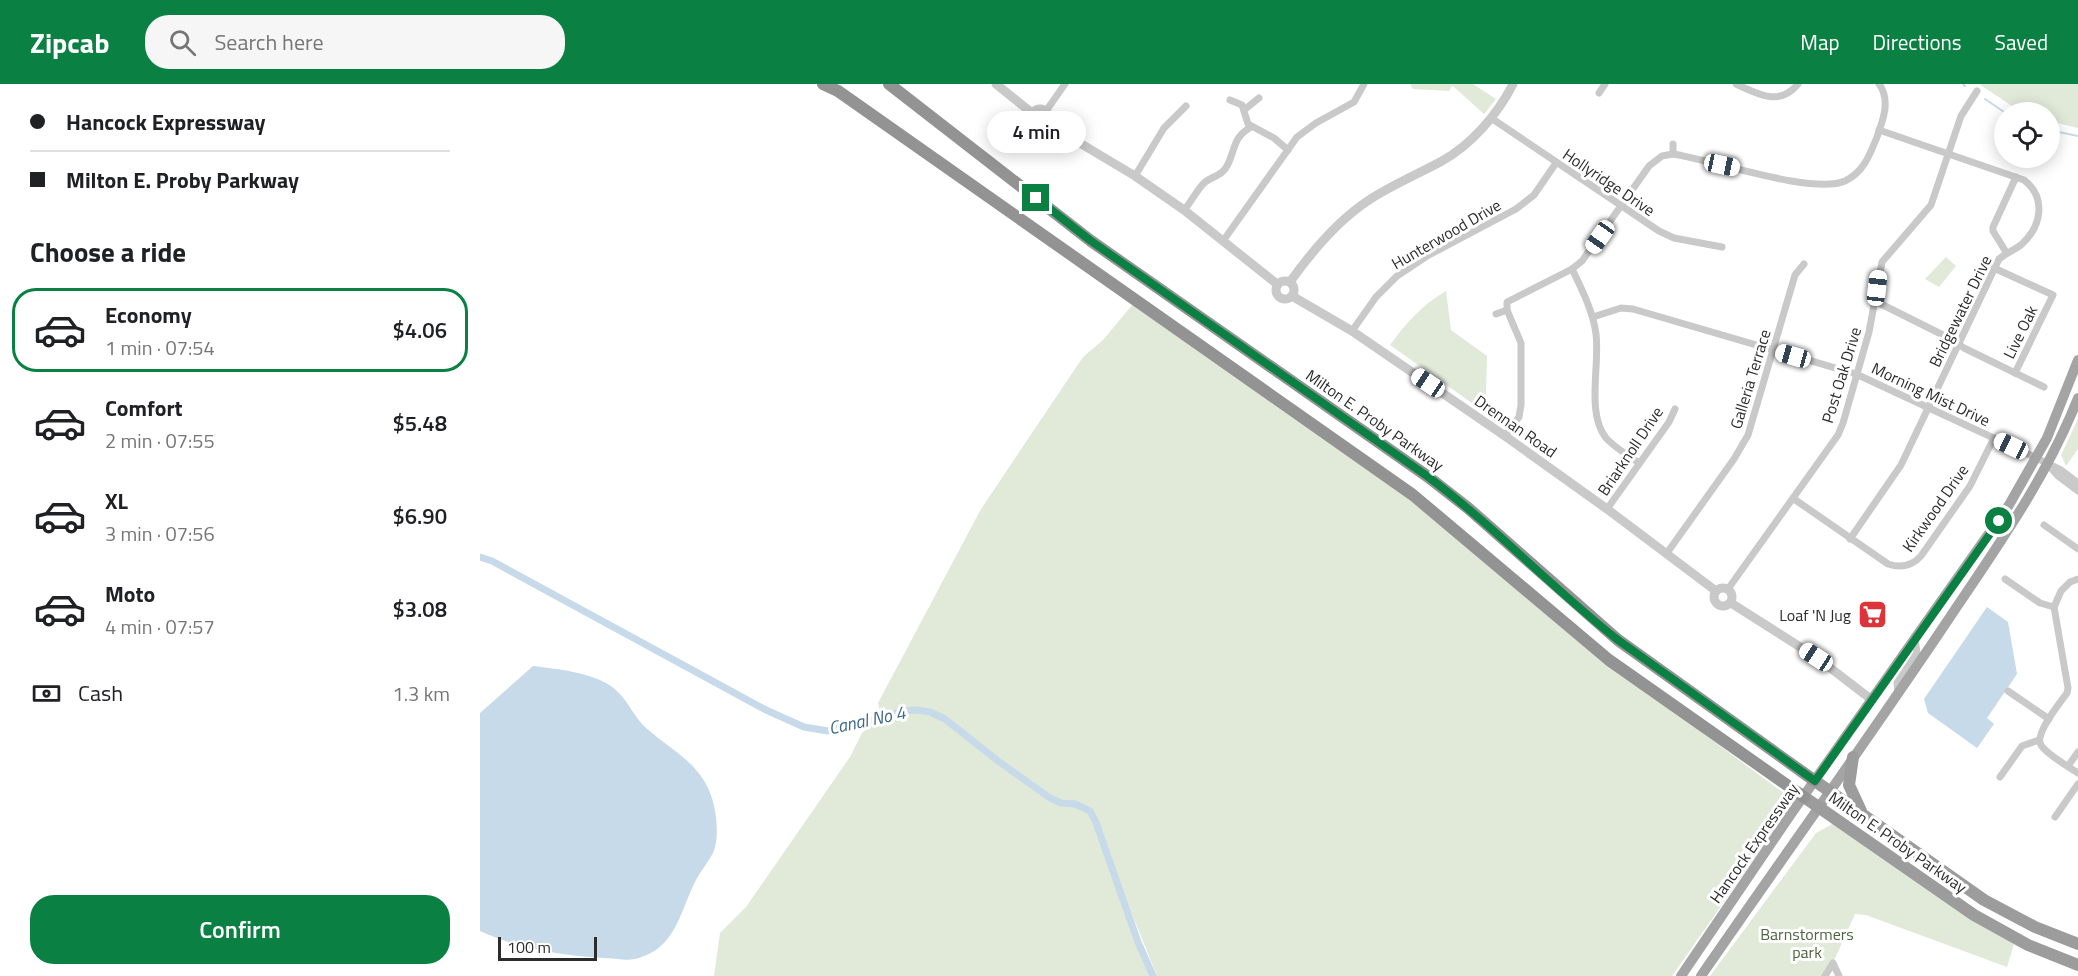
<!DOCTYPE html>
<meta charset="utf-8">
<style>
:root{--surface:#fff;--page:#f6f6f6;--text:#202124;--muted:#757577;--line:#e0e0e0;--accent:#0b8043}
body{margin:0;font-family:"Titillium Web",sans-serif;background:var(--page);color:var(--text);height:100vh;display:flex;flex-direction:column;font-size:22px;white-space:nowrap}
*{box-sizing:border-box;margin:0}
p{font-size:20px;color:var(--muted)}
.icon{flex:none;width:33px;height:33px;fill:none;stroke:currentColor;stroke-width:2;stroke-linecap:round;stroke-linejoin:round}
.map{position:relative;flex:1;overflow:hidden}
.details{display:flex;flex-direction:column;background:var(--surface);width:480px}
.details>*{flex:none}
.top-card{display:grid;align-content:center;height:132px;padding:0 30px;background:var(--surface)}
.tools{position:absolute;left:1514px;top:18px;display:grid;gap:12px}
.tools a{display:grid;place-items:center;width:66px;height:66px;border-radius:50%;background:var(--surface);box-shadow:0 3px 15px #0003;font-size:30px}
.scale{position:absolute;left:18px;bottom:15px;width:99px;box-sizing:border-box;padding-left:6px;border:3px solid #2c2c2c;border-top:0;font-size:16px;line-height:21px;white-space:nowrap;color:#2c2c2c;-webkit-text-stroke:4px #fff;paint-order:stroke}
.end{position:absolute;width:27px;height:27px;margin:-14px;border:8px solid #0b8043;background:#fff;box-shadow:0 0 0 3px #fff}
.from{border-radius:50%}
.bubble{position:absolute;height:42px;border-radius:21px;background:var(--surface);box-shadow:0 3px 15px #0003;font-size:20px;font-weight:600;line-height:42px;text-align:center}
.car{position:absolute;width:18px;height:36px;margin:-18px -9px;border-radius:8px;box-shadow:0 0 4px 2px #0007;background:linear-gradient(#fff 24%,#345 0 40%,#fff 0 76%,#345 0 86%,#fff 0)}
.top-card b{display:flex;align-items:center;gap:21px;height:57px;font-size:22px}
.top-card b+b{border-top:2px solid var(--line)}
.top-card i{width:15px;height:15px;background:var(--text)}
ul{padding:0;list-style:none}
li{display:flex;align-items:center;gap:18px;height:84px;margin:0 12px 9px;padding:0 18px;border:3px solid transparent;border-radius:24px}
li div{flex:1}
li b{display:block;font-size:22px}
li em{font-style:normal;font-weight:600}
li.active{border-color:var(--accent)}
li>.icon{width:54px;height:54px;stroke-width:1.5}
h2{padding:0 30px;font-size:27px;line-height:72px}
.pay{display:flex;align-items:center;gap:15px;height:66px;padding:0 30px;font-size:22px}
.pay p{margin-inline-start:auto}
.action{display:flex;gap:12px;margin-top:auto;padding:12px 30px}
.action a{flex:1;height:69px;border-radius:24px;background:var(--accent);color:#fff;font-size:24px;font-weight:600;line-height:69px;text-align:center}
header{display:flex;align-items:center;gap:36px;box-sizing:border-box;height:84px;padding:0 30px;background:var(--accent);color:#fff}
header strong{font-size:28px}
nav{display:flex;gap:33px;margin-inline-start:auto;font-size:21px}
.search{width:420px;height:54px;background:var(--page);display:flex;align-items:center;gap:15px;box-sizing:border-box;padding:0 21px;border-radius:24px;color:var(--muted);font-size:22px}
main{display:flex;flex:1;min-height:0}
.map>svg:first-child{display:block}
.green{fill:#e1e9d9}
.water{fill:#c6dae9}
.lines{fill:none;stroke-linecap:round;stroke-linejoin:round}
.stream{stroke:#c6dae9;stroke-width:2}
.canal{stroke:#c6dae9;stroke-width:7}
.minor{stroke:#c9c9c9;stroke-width:7}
.tertiary{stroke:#c9c9c9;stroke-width:9}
.primary{stroke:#a4a4a4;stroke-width:10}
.trunk{stroke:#9c9c9c;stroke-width:12}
.motorway{stroke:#939393;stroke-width:12}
.route{stroke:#0b8043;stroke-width:8}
.labels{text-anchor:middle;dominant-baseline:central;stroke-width:6;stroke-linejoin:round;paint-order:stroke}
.street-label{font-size:16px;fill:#2c2c2c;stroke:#fff}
.poi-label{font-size:16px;fill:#2c2c2c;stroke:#fff;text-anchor:end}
.park-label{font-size:16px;fill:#4d653c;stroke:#fff}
.water-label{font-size:18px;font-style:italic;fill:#3e6989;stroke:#fff}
</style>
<header>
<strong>Zipcab</strong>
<div class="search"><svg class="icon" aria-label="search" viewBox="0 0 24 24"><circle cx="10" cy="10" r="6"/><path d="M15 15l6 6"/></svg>Search here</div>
<nav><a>Map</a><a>Directions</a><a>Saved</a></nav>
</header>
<main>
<section class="details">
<div class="top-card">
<b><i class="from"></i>Hancock Expressway</b>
<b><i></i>Milton E. Proby Parkway</b>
</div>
<h2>Choose a ride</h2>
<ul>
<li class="active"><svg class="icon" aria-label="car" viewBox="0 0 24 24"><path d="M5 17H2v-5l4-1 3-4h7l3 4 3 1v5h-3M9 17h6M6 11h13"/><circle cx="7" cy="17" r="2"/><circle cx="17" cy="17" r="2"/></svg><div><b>Economy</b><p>1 min · 07:54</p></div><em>$4.06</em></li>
<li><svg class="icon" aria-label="car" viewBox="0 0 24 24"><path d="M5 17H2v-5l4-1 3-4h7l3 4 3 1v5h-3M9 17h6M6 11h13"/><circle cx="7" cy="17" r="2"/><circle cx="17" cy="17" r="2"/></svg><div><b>Comfort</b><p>2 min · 07:55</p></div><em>$5.48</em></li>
<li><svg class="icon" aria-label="car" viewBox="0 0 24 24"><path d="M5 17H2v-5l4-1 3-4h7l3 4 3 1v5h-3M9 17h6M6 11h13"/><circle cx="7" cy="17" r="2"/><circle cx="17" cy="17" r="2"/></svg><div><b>XL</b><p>3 min · 07:56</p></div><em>$6.90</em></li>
<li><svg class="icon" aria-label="car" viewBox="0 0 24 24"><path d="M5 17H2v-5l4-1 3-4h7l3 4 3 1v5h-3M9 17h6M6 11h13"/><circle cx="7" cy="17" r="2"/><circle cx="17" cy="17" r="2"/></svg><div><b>Moto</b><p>4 min · 07:57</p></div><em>$3.08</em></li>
</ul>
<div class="pay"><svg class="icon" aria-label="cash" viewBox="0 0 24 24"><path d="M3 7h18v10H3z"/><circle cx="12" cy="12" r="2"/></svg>Cash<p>1.3 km</p></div>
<div class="action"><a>Confirm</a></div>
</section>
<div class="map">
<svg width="1598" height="892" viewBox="0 0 1598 892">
<rect width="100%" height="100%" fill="#fff"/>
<g class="green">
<path d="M930,0H993L1016,15L1004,30L974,3L972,2L969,7L933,5Z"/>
<path d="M1499,0H1598V44L1569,37V28H1541Z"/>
<path d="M1466,173L1476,182L1459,203L1445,195Z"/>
<path d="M966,207L971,246L1007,272L1006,312L999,324L910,261C927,238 942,221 966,207Z"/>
<path d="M653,220L941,423L1094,554L1305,710L1312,721L1192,892H677L612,731L658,858L673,892H234L240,849L266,823L370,673L382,649L401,634L398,619L501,425L603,273L623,256Z"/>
<path d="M1598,335V365L1586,382L1581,371Z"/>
<path d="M1354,739L1505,843L1534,860L1527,883L1386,831L1375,830L1347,892H1230L1336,749Z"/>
</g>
<g class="water">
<path d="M1507,523L1528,538L1537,590L1507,634L1514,640L1497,664L1448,629L1444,615Z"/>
<path d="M53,582C78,585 120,589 138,608C149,619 155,634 166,644C200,673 230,684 236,733C237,744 238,758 233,769C227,780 219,789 214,800C203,822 198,850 176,866C171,869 161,874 155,875C146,877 133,874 123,874C80,871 40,865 0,847V629Z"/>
</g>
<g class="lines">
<g class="stream">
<path d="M1483,0L1485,2"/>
<path d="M1505,15L1524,28"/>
<path d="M1569,46L1598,52"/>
</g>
<path class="canal" d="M0,473L12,477L286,626L324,643L348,647L401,634L422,627L436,626L450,628L465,635L518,677L570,714L581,719L595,720L610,727L615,736L658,858L673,892"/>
<g class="minor">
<path d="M1256,0C1278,10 1299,23 1318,0"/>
<path d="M1119,9L1125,0"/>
<path d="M750,16L762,21L768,40L794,54L808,66"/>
<path d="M764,26L779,14"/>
<path d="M566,27L585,0"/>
<path d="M1011,34L1179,147L1194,154L1242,163"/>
<path d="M1193,70V60"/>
<path d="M655,92L684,44L706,22"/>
<path d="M704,126C711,118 717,106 724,99C732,92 742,92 747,82C756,65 752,54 771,43"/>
<path d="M743,157L817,53L836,39L874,18L884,0"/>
<path d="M1526,168L1513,147V143L1536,93"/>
<path d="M1514,184L1573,211L1535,289"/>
<path d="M1092,185C1102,206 1113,227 1116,250C1120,281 1106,329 1126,354C1135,364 1148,371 1159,379"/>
<path d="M1395,217L1473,256L1484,264L1564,303"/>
<path d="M1016,230L1027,226"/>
<path d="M1113,233L1141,224L1153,225L1376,290L1548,370L1581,386L1598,399"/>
<path d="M872,247L896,213L917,192L947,172L1036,125L1054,111L1076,79"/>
<path d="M1025,352L1039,333L1041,321V259L1027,226V218L1092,185L1102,177L1169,82L1182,72L1193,70C1232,76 1333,111 1365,97C1384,88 1390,70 1397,53C1403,36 1411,16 1399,0"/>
<path d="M1569,382L1578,392L1598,407"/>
<path d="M1314,415L1408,480C1420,484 1432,482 1441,472L1490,402L1514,354"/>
<path d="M1127,425L1189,338L1195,325"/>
<path d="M1564,441L1598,465"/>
<path d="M1370,455L1421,381L1519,175C1527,168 1536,166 1543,159C1562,141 1566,113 1544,96L1399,46"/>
<path d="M1187,469L1254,375L1268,351L1315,191L1324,180"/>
<path d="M1525,495L1560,519L1574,523"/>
<path d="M1598,495L1590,498L1581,507L1574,523L1588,604L1587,609C1580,619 1554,650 1561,661C1566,670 1589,683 1598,689"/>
<path d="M1248,505L1358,351L1363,339L1389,248L1402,178L1451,121L1481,32L1497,7"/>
<path d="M1528,607L1569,635"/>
<path d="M1418,609L1417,599L1437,569L1435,555"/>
<path d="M1588,682L1598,668"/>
<path d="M1520,693L1542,662L1559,656"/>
<path d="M1575,733L1598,700"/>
<path d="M1345,892L1353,879L1359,892"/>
</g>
<g class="tertiary">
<path d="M516,0L552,29"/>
<circle cx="560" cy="34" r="9"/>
<path d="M568,40L655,92L704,126L797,200"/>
<circle cx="805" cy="206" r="9"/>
<path d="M810,198C832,167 857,137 889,116C912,101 938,90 962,77C991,61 1018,30 1033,0"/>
<path d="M812,212L872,247L1025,352L1127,425L1236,507"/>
<circle cx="1243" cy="513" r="9"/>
<path d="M1251,519L1336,573L1392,616"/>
</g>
<g class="primary">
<path d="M1201,892L1311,730L1529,421L1567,354L1598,276"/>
<path d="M1221,892C1304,772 1389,654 1470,533C1517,463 1567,393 1598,314"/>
</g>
<g class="trunk">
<path d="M1373,673L1369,701L1381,727"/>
<path d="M1335,697L1504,816L1555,843L1598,860"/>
<path d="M1324,713L1494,831L1548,861L1598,881"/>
</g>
<g class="motorway">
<path d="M343,0L358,7L933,411L1129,576L1324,713"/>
<path d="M409,0L611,157L947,392L988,424L1138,556L1335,697"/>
</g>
</g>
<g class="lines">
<path class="route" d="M556,114L611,157L947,392C1014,442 1072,504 1138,556L1335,697L1519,437"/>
</g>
<defs>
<symbol id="supermarket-square" viewBox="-11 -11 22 22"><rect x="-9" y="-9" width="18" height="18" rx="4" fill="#dd3439" stroke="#fff"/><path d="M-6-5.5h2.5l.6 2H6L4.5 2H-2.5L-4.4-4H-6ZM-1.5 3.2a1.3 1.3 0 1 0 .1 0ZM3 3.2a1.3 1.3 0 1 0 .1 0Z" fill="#fff"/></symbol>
</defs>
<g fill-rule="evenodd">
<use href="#supermarket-square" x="1376" y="514" width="33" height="33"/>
</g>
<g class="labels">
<g class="street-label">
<text transform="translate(1129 98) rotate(34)">Hollyridge Drive</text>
<text transform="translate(966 150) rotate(-30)">Hunterwood Drive</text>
<text transform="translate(1480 227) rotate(-64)">Bridgewater Drive</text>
<text transform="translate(1540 248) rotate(-64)">Live Oak</text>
<text transform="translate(1361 291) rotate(-73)">Post Oak Drive</text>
<text transform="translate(1270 295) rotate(-73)">Galleria Terrace</text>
<text transform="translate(1451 310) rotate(25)">Morning Mist Drive</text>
<text transform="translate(895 336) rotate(35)">Milton E. Proby Parkway</text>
<text transform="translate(1036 342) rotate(35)">Drennan Road</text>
<text transform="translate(1150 367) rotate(-56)">Briarknoll Drive</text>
<text transform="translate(1455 424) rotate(-55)">Kirkwood Drive</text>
<text transform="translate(1418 758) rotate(35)">Milton E. Proby Parkway</text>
<text transform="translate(1274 759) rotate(-55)">Hancock Expressway</text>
</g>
<g class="poi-label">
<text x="1371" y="531">Loaf 'N Jug</text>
</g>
<g class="park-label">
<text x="1327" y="850">Barnstormers<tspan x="1327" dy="18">park</tspan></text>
</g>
<g class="water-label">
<text transform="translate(387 636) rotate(-12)">Canal No 4</text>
</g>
</g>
</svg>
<div class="tools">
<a><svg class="icon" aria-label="locate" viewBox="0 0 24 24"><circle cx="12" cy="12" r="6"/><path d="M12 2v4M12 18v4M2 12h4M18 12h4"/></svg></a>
</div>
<div class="scale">100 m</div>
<i class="end from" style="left:1519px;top:437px"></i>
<i class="end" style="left:556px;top:114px"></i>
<div class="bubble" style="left:507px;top:27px;width:99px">4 min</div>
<i class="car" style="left:1242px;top:81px;rotate:102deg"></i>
<i class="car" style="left:1120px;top:153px;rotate:215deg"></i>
<i class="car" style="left:1397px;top:204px;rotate:7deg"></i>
<i class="car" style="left:1313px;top:272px;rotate:286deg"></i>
<i class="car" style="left:948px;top:299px;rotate:304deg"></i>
<i class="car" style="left:1531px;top:362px;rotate:295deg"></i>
<i class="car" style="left:1336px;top:573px;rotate:303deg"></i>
</div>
</main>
